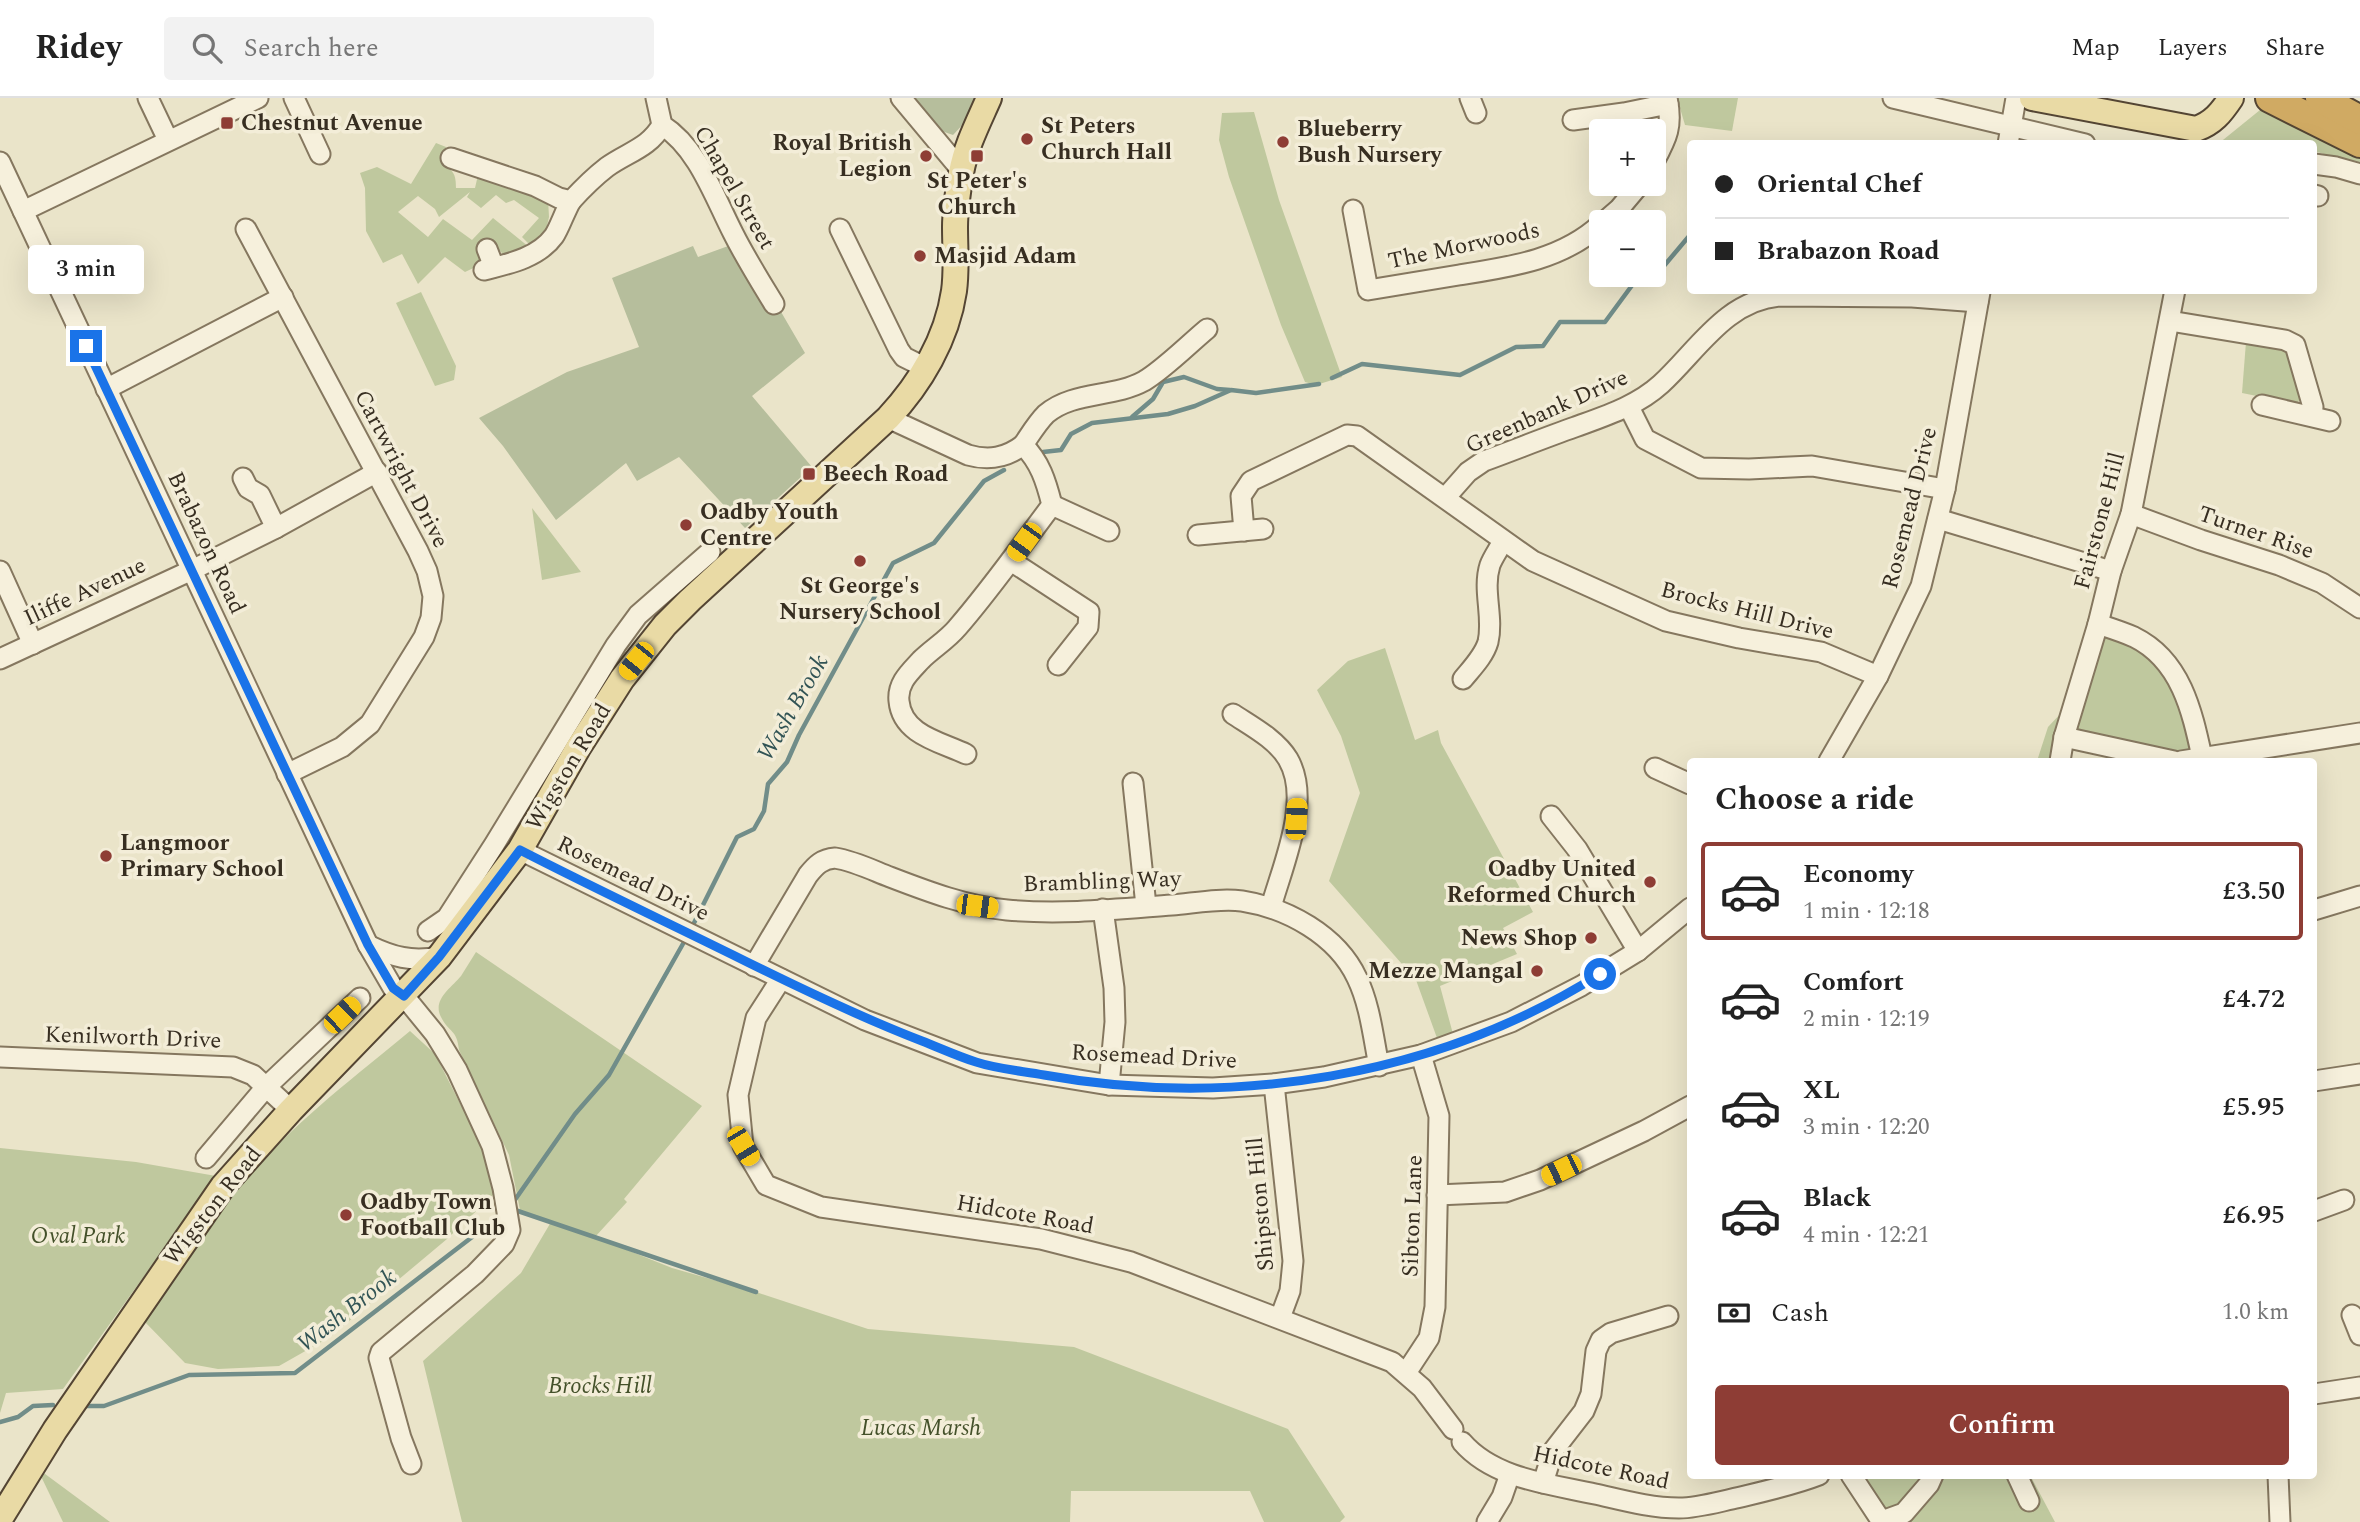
<!DOCTYPE html>
<meta charset="utf-8">
<style>
:root{--surface:#fff;--page:#f2f2f2;--text:#222;--muted:#767676;--line:#e0e0e0;--accent:#8e3d35}
body{margin:0;font-family:Spectral,serif;background:var(--page);color:var(--text);height:100vh;display:flex;flex-direction:column;font-size:26px;white-space:nowrap}
*{box-sizing:border-box;margin:0}
p{font-size:23px;color:var(--muted)}
.icon{flex:none;width:38px;height:38px;fill:none;stroke:currentColor;stroke-width:2;stroke-linecap:round;stroke-linejoin:round}
.map{position:relative;flex:1;overflow:hidden}
.side{position:absolute;left:1687px;top:660px;width:630px;height:721px;display:flex;flex-direction:column;background:var(--surface);border-radius:7px;box-shadow:0 7px 28px #0002}
.side>*{flex:none}
.banner{position:absolute;left:1687px;top:42px;width:630px;height:154px;border-radius:7px;box-shadow:0 7px 28px #0002;display:grid;align-content:center;height:154px;padding:0 28px;background:var(--surface)}
.buttons{position:absolute;left:1589px;top:21px;display:grid;gap:14px}
.buttons a{display:grid;place-items:center;width:77px;height:77px;border-radius:7px;background:var(--surface);box-shadow:0 7px 28px #0002;font-size:35px}
.end{position:absolute;width:32px;height:32px;margin:-16px;border:9px solid #1a73e8;background:#fff;box-shadow:0 0 0 4px #fff}
.from{border-radius:50%}
.bubble{position:absolute;height:49px;border-radius:7px;background:var(--surface);box-shadow:0 7px 28px #0002;font-size:23px;font-weight:600;line-height:49px;text-align:center}
.car{position:absolute;width:21px;height:42px;margin:-21px -10px;border-radius:9px;box-shadow:0 0 5px 2px #0007;background:linear-gradient(#f5c518 24%,#345 0 40%,#f5c518 0 76%,#345 0 86%,#f5c518 0)}
.banner b{display:flex;align-items:center;gap:24px;height:66px;font-size:26px}
.banner b+b{border-top:2px solid var(--line)}
.banner i{width:18px;height:18px;background:var(--text)}
ul{padding:0;list-style:none}
li{display:flex;align-items:center;gap:21px;height:98px;margin:0 14px 10px;padding:0 14px;border:4px solid transparent;border-radius:7px}
li div{flex:1}
li b{display:block;font-size:26px}
li em{font-style:normal;font-weight:600}
li.on{border-color:var(--accent)}
li>.icon{width:63px;height:63px;stroke-width:1.5}
h2{padding:0 28px;font-size:32px;line-height:84px}
.pay{display:flex;align-items:center;gap:18px;height:77px;padding:0 28px;font-size:26px}
.pay p{margin-inline-start:auto}
.primary-button{display:flex;gap:14px;margin-top:auto;padding:14px 28px}
.primary-button a{flex:1;height:80px;border-radius:7px;background:var(--accent);color:#fff;font-size:28px;font-weight:600;line-height:80px;text-align:center}
header{display:flex;align-items:center;gap:42px;box-sizing:border-box;height:98px;padding:0 35px;background:var(--surface);border-bottom:2px solid var(--line)}
header strong{font-size:33px}
nav{display:flex;gap:38px;margin-inline-start:auto;font-size:24px}
.search{width:490px;height:63px;background:var(--page);display:flex;align-items:center;gap:18px;box-sizing:border-box;padding:0 24px;border-radius:7px;color:var(--muted);font-size:26px}
.map>svg:first-child{display:block}
.green{fill:#bfc89e}
.cemetery{fill:#b6be9c}
.lines{fill:none;stroke-linecap:round;stroke-linejoin:round}
.stream{stroke:#718d89;stroke-width:4.5}
.minor-casing{stroke:#85775f;stroke-width:23}
.major-casing{stroke:#544533;stroke-width:28}
.highway-casing{stroke:#544533;stroke-width:32}
.minor{stroke:#f6f0dc;stroke-width:19}
.major{stroke:#e9daa5;stroke-width:24}
.highway{stroke:#d0aa63;stroke-width:28}
.route{stroke:#1a73e8;stroke-width:9}
.poi-dot{fill:#8e3d35;stroke:#f3edd8;stroke-width:2.5}
.labels{text-anchor:middle;dominant-baseline:central;stroke-width:7;stroke-linejoin:round;paint-order:stroke}
.poi-label{font-size:23px;font-weight:bold;fill:#372e21;stroke:#f3edd8;text-anchor:start}
.street-label{font-size:23px;fill:#372e21;stroke:#f3edd8}
.park-label{font-size:23px;font-style:italic;fill:#44512a;stroke:#f3edd8}
.water-label{font-size:24px;font-style:italic;fill:#325455;stroke:#f3edd8}
</style>
<header>
<strong>Ridey</strong>
<div class="search"><svg class="icon" aria-label="search" viewBox="0 0 24 24"><circle cx="10" cy="10" r="6"/><path d="M15 15l6 6"/></svg>Search here</div>
<nav><a>Map</a><a>Layers</a><a>Share</a></nav>
</header>
<div class="map">
<svg width="2360" height="1424" viewBox="0 0 2360 1424">
<rect width="100%" height="100%" fill="#eae4c9"/>
<g class="green">
<path d="M1677,0H1738L1732,33L1685,27Z"/>
<path d="M2260,12L2360,58V67L2314,53V46H2218Z"/>
<path d="M1254,14L1279,102L1342,279L1316,287L1305,284L1281,227L1229,79L1219,42L1222,15Z"/>
<path d="M436,45L446,49L443,66C454,73 456,77 456,90H475L478,77L548,101L549,119L544,141L531,148L522,139L539,120L514,102L506,105L496,97L481,110L467,99L470,94L439,119L435,111L418,98L398,114L428,139L443,121L472,142L493,120L529,149L504,157L491,144L482,166L465,174L445,159L418,186L402,156L383,165L366,133L365,90L360,75L377,69L411,86Z"/>
<path d="M421,194L456,268L454,282L435,288L396,205Z"/>
<path d="M2246,244L2286,250L2302,297L2297,306L2242,295Z"/>
<path d="M532,410L581,474L542,482Z"/>
<path d="M2099,470L2111,473L2098,526L2162,560L2202,659L2064,639L2060,663H2037L2048,629L2064,612L2087,544Z"/>
<path d="M1385,550L1415,642L1438,632L1441,645L1533,814L1503,830L1517,856L1440,888L1453,936L1437,940L1416,882L1329,783L1360,695L1341,638L1317,592L1348,563Z"/>
<path d="M476,854L702,1008L624,1101L627,1104L595,1139L672,1170L756,1194L868,1231L1074,1249L1288,1331L1345,1419L1340,1424H1264L1250,1393H1071L1070,1424H462L423,1263L521,1175L551,1124L520,1112L509,1057L459,952C457,931 449,935 441,919C432,902 451,890 461,878C466,870 471,862 476,854Z"/>
<path d="M410,933L435,956L480,1045L495,1091L494,1096L447,1141L330,1239L279,1268L218,1271L185,1265L144,1223C175,1172 212,1122 251,1076C297,1022 356,978 410,933Z"/>
<path d="M0,1050L136,1064L216,1078L63,1291L6,1295L0,1315Z"/>
<path d="M37,1370L110,1424H63Z"/>
<path d="M1856,1377H2030L2055,1424H1882Z"/>
</g>
<g class="cemetery">
<path d="M909,0H977L966,23L953,37L933,30Z"/>
<path d="M731,147L777,207L805,255L752,298L812,369L745,430L679,359L637,383L626,365L556,422L503,348L479,320L567,274L639,249L612,180L693,148L698,159Z"/>
</g>
<g class="lines">
<g class="stream">
<path d="M1654,176L1658,175L1690,137"/>
<path d="M1332,280L1362,266L1460,277L1516,249L1543,248L1560,224H1605L1636,182L1652,177"/>
<path d="M1132,319L1153,301L1163,284L1184,279L1217,291L1230,292"/>
<path d="M1043,354L1061,352L1071,336L1092,325L1168,316L1195,308L1231,292L1256,295L1319,286"/>
<path d="M694,825L737,739L754,731L764,713L768,686L787,664L799,637L893,465L934,445L984,383L1004,372"/>
<path d="M512,1106L575,1016L609,977L684,844"/>
<path d="M512,1111L756,1194"/>
<path d="M83,1308H104L189,1277L295,1275L493,1123"/>
<path d="M0,1324L18,1319L33,1308L53,1307"/>
</g>
<defs>
<g id="minor">
<path d="M148,0L168,42"/>
<path d="M294,0L320,56"/>
<path d="M656,0L662,27C698,50 714,98 733,135C745,159 760,183 774,206"/>
<path d="M901,0L962,73"/>
<path d="M1470,0L1476,15"/>
<path d="M1893,0L2085,46"/>
<path d="M1573,22L1624,15L1668,6"/>
<path d="M2008,46L2016,0"/>
<path d="M451,60L535,88L559,100L571,103C582,91 594,79 607,69C628,54 649,50 662,27"/>
<path d="M0,64L368,847L393,890L404,898L435,936L457,972L492,1048L503,1090L510,1132L504,1146L475,1176L381,1254L379,1260L401,1340L411,1366"/>
<path d="M1654,64C1667,40 1673,28 1667,0"/>
<path d="M2314,66L2336,69L2360,76"/>
<path d="M2314,97L2318,98"/>
<path d="M1353,112L1368,192C1398,187 1429,182 1459,177C1510,169 1562,162 1601,126"/>
<path d="M23,113L258,0"/>
<path d="M1604,124L1619,111L1640,86"/>
<path d="M246,131L418,453L427,473L433,498L431,520L424,539L370,626L342,649L287,676"/>
<path d="M840,131L899,252L904,259L926,270"/>
<path d="M487,151L494,169"/>
<path d="M484,172C508,166 538,160 554,138C559,131 565,113 571,103"/>
<path d="M2170,223L2285,242L2295,247L2313,309L2312,318"/>
<path d="M106,291L283,199"/>
<path d="M2262,307L2330,323"/>
<path d="M1629,309L1645,341L1701,370L1749,371L1812,368L1945,391"/>
<path d="M888,320L968,357C989,363 1006,360 1023,347C1040,364 1046,383 1052,407C1021,448 991,491 957,530C947,542 932,551 921,562C910,574 897,585 899,603C902,637 941,644 966,656"/>
<path d="M1023,347C1030,337 1037,325 1046,316C1073,293 1113,300 1144,283C1163,272 1189,246 1207,231"/>
<path d="M243,380L248,390L260,397L276,430"/>
<path d="M1445,400L1468,374L1484,363C1514,352 1544,340 1575,329C1605,318 1637,308 1661,286C1697,253 1726,202 1780,198L1912,199L1978,204"/>
<path d="M1052,407L1109,433"/>
<path d="M2131,416L2201,442L2279,467L2322,485L2360,510"/>
<path d="M1938,421L2111,473"/>
<path d="M1244,433L1241,398L1251,383L1347,337L1357,338L1533,463L1666,523L1739,540L1821,554L1878,578"/>
<path d="M1198,437L1263,431"/>
<path d="M1011,463L1089,514L1088,529L1058,567"/>
<path d="M0,473L33,546"/>
<path d="M2098,526C2110,530 2123,534 2134,539C2181,562 2192,613 2202,659"/>
<path d="M0,561L192,472L276,430L377,374"/>
<path d="M1463,581C1472,570 1484,558 1488,544C1494,519 1482,492 1490,467C1493,459 1499,451 1503,443"/>
<path d="M1233,616C1251,628 1276,641 1288,661C1312,702 1283,766 1271,809"/>
<path d="M2064,639L2174,663"/>
<path d="M1829,663L1878,578L1921,488L1945,391L1980,194"/>
<path d="M2060,663L2064,639L2098,526L2111,473L2131,416L2175,192"/>
<path d="M2181,663L2360,635"/>
<path d="M1655,670L1690,686"/>
<path d="M1133,685L1146,808"/>
<path d="M1551,718L1577,751L1638,853"/>
<path d="M520,752L865,922L977,965L1109,987L1213,990L1274,986L1324,979L1421,957L1511,924L1581,888L1638,853L1690,810"/>
<path d="M1103,811L1114,890L1115,924L1109,987"/>
<path d="M2314,812L2360,798"/>
<path d="M428,833L447,820L494,747L616,547L638,517L710,454"/>
<path d="M368,847C393,859 411,864 439,859"/>
<path d="M754,868L808,777C816,767 822,761 835,760C854,763 872,772 890,779C929,794 966,808 1007,812C1062,817 1118,811 1172,807C1195,805 1220,800 1242,803C1287,810 1337,837 1357,880C1370,907 1373,938 1379,968"/>
<path d="M781,881L756,920L738,997L743,1048L766,1087L821,1109L1041,1141L1131,1164L1392,1264L1422,1290L1453,1331"/>
<path d="M0,959L233,969L253,977L291,1012"/>
<path d="M2314,983L2360,976"/>
<path d="M1274,986L1293,1163L1290,1193L1280,1220"/>
<path d="M206,1060L266,989L360,900"/>
<path d="M1437,1097L1505,1094L1540,1082L1644,1033L1690,1008"/>
<path d="M2314,1113L2344,1102"/>
<path d="M2352,1217L2360,1237"/>
<path d="M1406,1275L1429,1240L1435,1209L1439,1018L1421,957"/>
<path d="M2314,1296L2360,1289"/>
<path d="M1462,1344C1494,1381 1550,1386 1595,1396C1622,1402 1650,1410 1679,1410C1696,1410 1714,1405 1732,1401C1761,1394 1791,1388 1819,1377"/>
<path d="M1851,1377L1882,1424"/>
<path d="M2017,1377L2029,1403"/>
<path d="M2278,1377L2280,1424"/>
<path d="M1543,1385L1553,1353L1584,1313L1591,1296L1596,1253L1601,1242L1611,1235L1668,1218"/>
<path d="M1882,1423L1904,1415L1929,1386L1933,1377"/>
<path d="M1487,1424L1502,1399L1510,1376"/>
</g>
<g id="major">
<path d="M2032,0L2196,31C2213,25 2221,15 2231,0"/>
<path d="M0,1421L55,1332L223,1088L291,1012L439,859L520,752L578,650L622,581L665,527L690,502L888,320C920,286 947,241 954,193C957,172 955,150 955,129C955,111 958,93 961,75C966,48 978,25 989,0"/>
</g>
<g id="highway">
<path d="M2270,0L2360,45"/>
<path d="M2320,0L2360,22"/>
</g>
</defs>
<use href="#minor" class="minor-casing"/>
<use href="#major" class="major-casing"/>
<use href="#highway" class="highway-casing"/>
<use href="#minor" class="minor"/>
<use href="#major" class="major"/>
<use href="#highway" class="highway"/>
</g>
<g class="lines">
<path class="route" d="M86,248L368,847L393,890L404,898L439,859L520,752C590,788 662,822 733,857C795,888 857,918 922,943C940,950 957,958 976,964C997,971 1022,973 1044,977C1232,1011 1437,979 1600,876"/>
</g>
<g class="poi-dot">
<rect x="220" y="18" width="14" height="14" rx="3.5"/>
<circle cx="1027" cy="41" r="7"/>
<circle cx="1283" cy="44" r="7"/>
<circle cx="926" cy="58" r="7"/>
<rect x="970" y="51" width="14" height="14" rx="3.5"/>
<circle cx="920" cy="158" r="7"/>
<rect x="802" y="369" width="14" height="14" rx="3.5"/>
<circle cx="686" cy="427" r="7"/>
<circle cx="860" cy="463" r="7"/>
<circle cx="106" cy="758" r="7"/>
<circle cx="1650" cy="784" r="7"/>
<circle cx="1591" cy="840" r="7"/>
<circle cx="1537" cy="873" r="7"/>
<circle cx="346" cy="1117" r="7"/>
</g>
<g class="labels">
<g class="poi-label">
<text x="241" y="25">Chestnut Avenue</text>
<text x="1041" y="28">St Peters<tspan x="1041" dy="26">Church Hall</tspan></text>
<text x="1297" y="31">Blueberry<tspan x="1297" dy="26">Bush Nursery</tspan></text>
<text x="912" y="45" text-anchor="end">Royal British<tspan x="912" dy="26">Legion</tspan></text>
<text x="977" y="83" text-anchor="middle">St Peter's<tspan x="977" dy="26">Church</tspan></text>
<text x="934" y="158">Masjid Adam</text>
<text x="823" y="376">Beech Road</text>
<text x="700" y="414">Oadby Youth<tspan x="700" dy="26">Centre</tspan></text>
<text x="860" y="488" text-anchor="middle">St George's<tspan x="860" dy="26">Nursery School</tspan></text>
<text x="120" y="745">Langmoor<tspan x="120" dy="26">Primary School</tspan></text>
<text x="1636" y="771" text-anchor="end">Oadby United<tspan x="1636" dy="26">Reformed Church</tspan></text>
<text x="1577" y="840" text-anchor="end">News Shop</text>
<text x="1523" y="873" text-anchor="end">Mezze Mangal</text>
<text x="360" y="1104">Oadby Town<tspan x="360" dy="26">Football Club</tspan></text>
</g>
<g class="street-label">
<text transform="translate(734 90) rotate(60)">Chapel Street</text>
<text transform="translate(1464 148) rotate(-12)">The Morwoods</text>
<text transform="translate(1547 314) rotate(-24)">Greenbank Drive</text>
<text transform="translate(401 371) rotate(62)">Cartwright Drive</text>
<text transform="translate(1910 410) rotate(-76)">Rosemead Drive</text>
<text transform="translate(2100 423) rotate(-75)">Fairstone Hill</text>
<text transform="translate(2256 435) rotate(19)">Turner Rise</text>
<text transform="translate(206 445) rotate(65)">Brabazon Road</text>
<text transform="translate(85 494) rotate(-25)">Iliffe Avenue</text>
<text transform="translate(1747 513) rotate(14)">Brocks Hill Drive</text>
<text transform="translate(569 669) rotate(-59)">Wigston Road</text>
<text transform="translate(633 781) rotate(26)">Rosemead Drive</text>
<text transform="translate(1102 784) rotate(-2)">Brambling Way</text>
<text transform="translate(133 940) rotate(2)">Kenilworth Drive</text>
<text transform="translate(1154 959) rotate(3)">Rosemead Drive</text>
<text transform="translate(1261 1106) rotate(-95)">Shipston Hill</text>
<text transform="translate(213 1108) rotate(-52)">Wigston Road</text>
<text transform="translate(1025 1117) rotate(10)">Hidcote Road</text>
<text transform="translate(1413 1118) rotate(-88)">Sibton Lane</text>
<text transform="translate(1601 1370) rotate(12)">Hidcote Road</text>
</g>
<g class="park-label">
<text x="78" y="1138">Oval Park</text>
<text x="600" y="1288">Brocks Hill</text>
<text x="921" y="1330">Lucas Marsh</text>
</g>
<g class="water-label">
<text transform="translate(793 610) rotate(-60)">Wash Brook</text>
<text transform="translate(347 1213) rotate(-38)">Wash Brook</text>
</g>
</g>
</svg>
<div class="buttons">
<a>+</a>
<a>−</a>
</div>
<i class="end from" style="left:1600px;top:876px"></i>
<i class="end" style="left:86px;top:248px"></i>
<div class="bubble" style="left:28px;top:147px;width:116px">3 min</div>
<i class="car" style="left:1024px;top:444px;rotate:216deg"></i>
<i class="car" style="left:636px;top:563px;rotate:219deg"></i>
<i class="car" style="left:1296px;top:721px;rotate:3deg"></i>
<i class="car" style="left:977px;top:808px;rotate:97deg"></i>
<i class="car" style="left:342px;top:917px;rotate:46deg"></i>
<i class="car" style="left:743px;top:1048px;rotate:149deg"></i>
<i class="car" style="left:1561px;top:1072px;rotate:244deg"></i>
<div class="banner">
<b><i class="from"></i>Oriental Chef</b>
<b><i></i>Brabazon Road</b>
</div>
<section class="side">
<h2>Choose a ride</h2>
<ul>
<li class="on"><svg class="icon" aria-label="car" viewBox="0 0 24 24"><path d="M5 17H2v-5l4-1 3-4h7l3 4 3 1v5h-3M9 17h6M6 11h13"/><circle cx="7" cy="17" r="2"/><circle cx="17" cy="17" r="2"/></svg><div><b>Economy</b><p>1 min · 12:18</p></div><em>£3.50</em></li>
<li><svg class="icon" aria-label="car" viewBox="0 0 24 24"><path d="M5 17H2v-5l4-1 3-4h7l3 4 3 1v5h-3M9 17h6M6 11h13"/><circle cx="7" cy="17" r="2"/><circle cx="17" cy="17" r="2"/></svg><div><b>Comfort</b><p>2 min · 12:19</p></div><em>£4.72</em></li>
<li><svg class="icon" aria-label="car" viewBox="0 0 24 24"><path d="M5 17H2v-5l4-1 3-4h7l3 4 3 1v5h-3M9 17h6M6 11h13"/><circle cx="7" cy="17" r="2"/><circle cx="17" cy="17" r="2"/></svg><div><b>XL</b><p>3 min · 12:20</p></div><em>£5.95</em></li>
<li><svg class="icon" aria-label="car" viewBox="0 0 24 24"><path d="M5 17H2v-5l4-1 3-4h7l3 4 3 1v5h-3M9 17h6M6 11h13"/><circle cx="7" cy="17" r="2"/><circle cx="17" cy="17" r="2"/></svg><div><b>Black</b><p>4 min · 12:21</p></div><em>£6.95</em></li>
</ul>
<div class="pay"><svg class="icon" aria-label="cash" viewBox="0 0 24 24"><path d="M3 7h18v10H3z"/><circle cx="12" cy="12" r="2"/></svg>Cash<p>1.0 km</p></div>
<div class="primary-button"><a>Confirm</a></div>
</section>
</div>
